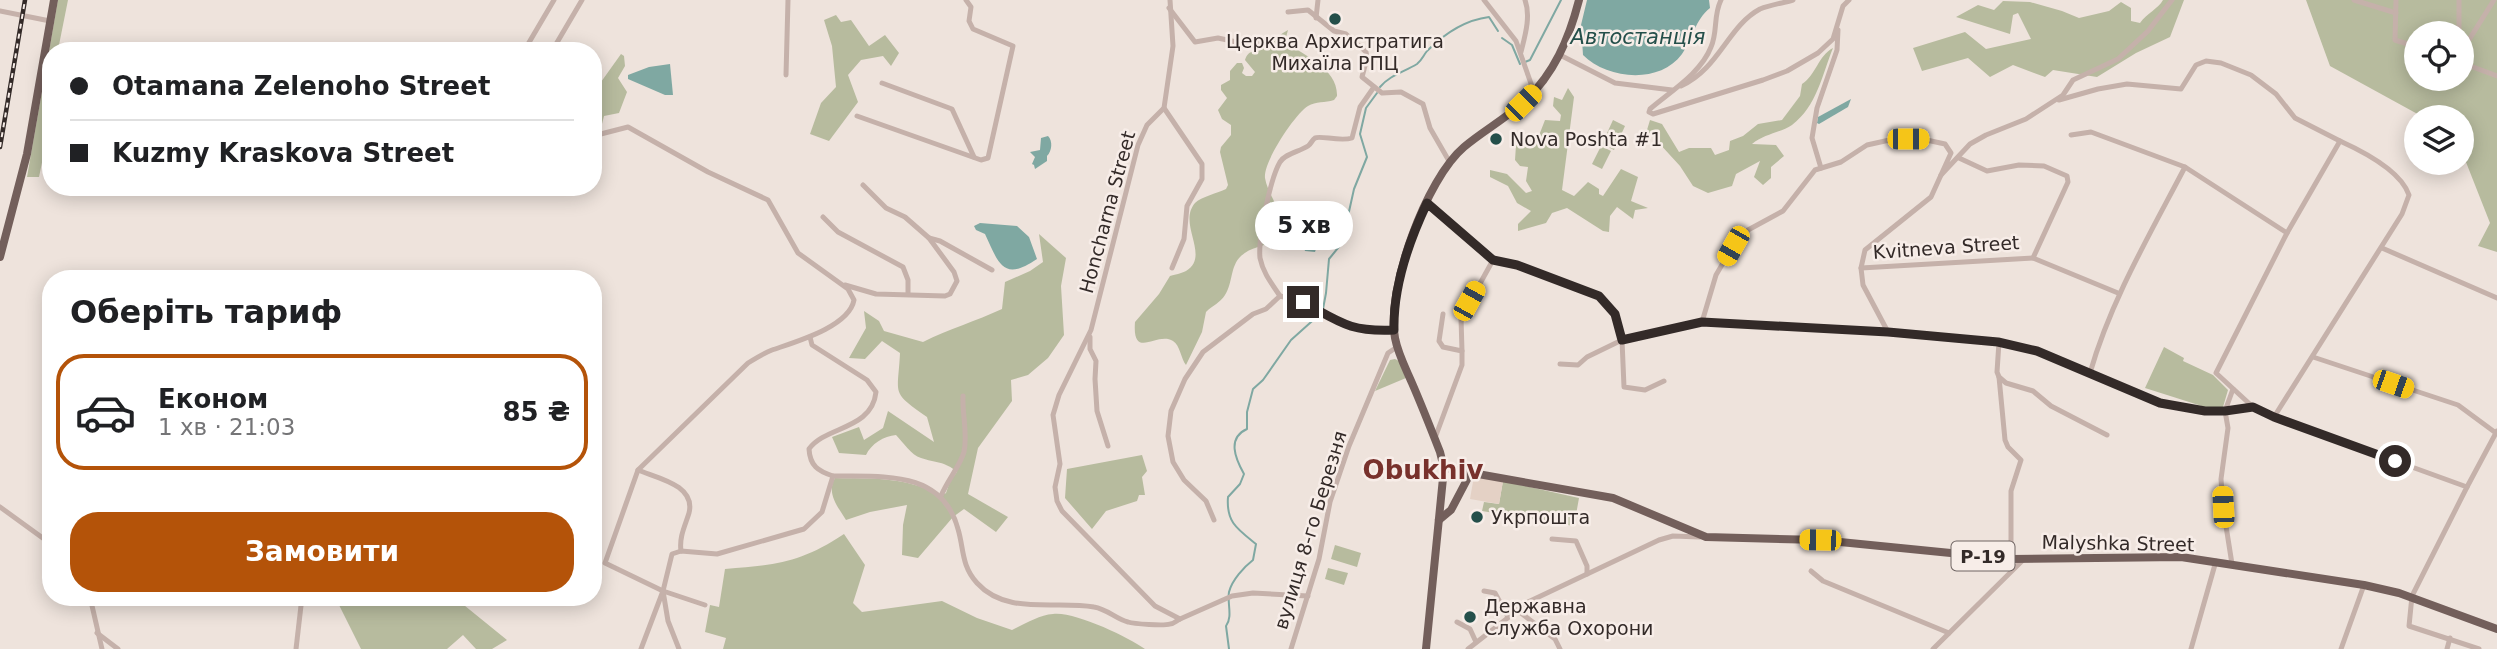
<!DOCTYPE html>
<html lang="uk">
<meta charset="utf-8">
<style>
:root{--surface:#fff;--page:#f6f6f6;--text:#202124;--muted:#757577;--line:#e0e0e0;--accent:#b45309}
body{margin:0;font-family:"DejaVu Sans",sans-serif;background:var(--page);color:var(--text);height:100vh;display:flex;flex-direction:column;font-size:26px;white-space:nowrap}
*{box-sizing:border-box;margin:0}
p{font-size:23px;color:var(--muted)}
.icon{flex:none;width:38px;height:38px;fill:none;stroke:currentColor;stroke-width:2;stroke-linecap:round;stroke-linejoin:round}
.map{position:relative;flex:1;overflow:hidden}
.sheet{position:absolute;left:42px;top:270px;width:560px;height:336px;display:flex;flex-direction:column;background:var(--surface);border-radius:28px;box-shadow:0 4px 18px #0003}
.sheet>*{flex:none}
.top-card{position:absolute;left:42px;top:42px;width:560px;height:154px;border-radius:28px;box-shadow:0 4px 18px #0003;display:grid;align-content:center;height:154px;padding:0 28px;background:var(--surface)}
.buttons{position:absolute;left:2404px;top:21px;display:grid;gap:14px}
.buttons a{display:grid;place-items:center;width:70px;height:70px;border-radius:50%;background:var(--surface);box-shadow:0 4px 18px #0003;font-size:35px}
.end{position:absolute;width:32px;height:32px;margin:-16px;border:9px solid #332a28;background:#fff;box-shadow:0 0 0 4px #fff}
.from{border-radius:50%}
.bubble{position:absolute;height:49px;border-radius:24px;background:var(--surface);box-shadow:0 4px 18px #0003;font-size:23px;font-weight:600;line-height:49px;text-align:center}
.car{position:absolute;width:21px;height:42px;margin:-21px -10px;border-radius:9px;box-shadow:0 0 5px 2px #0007;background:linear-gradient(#f5c518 24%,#345 0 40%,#f5c518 0 76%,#345 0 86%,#f5c518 0)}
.top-card b{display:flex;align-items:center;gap:24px;height:66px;font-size:26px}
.top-card b+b{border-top:2px solid var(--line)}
.top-card i{width:18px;height:18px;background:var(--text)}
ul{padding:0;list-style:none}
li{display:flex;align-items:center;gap:21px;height:116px;margin:0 14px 10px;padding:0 14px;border:4px solid transparent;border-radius:28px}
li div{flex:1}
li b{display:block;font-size:26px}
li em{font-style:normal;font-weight:600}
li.active{border-color:var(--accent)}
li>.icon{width:63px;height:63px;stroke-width:1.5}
h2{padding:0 28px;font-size:32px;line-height:84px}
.primary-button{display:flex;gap:14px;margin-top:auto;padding:14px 28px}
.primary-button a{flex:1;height:80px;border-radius:28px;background:var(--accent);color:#fff;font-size:28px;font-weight:600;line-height:80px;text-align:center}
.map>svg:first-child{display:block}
.green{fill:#b7bb9e;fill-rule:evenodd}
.plaza{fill:#e4d1c5}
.water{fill:#7fa8a2}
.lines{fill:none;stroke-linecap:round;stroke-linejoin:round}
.stream{stroke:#7fa8a2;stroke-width:2}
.street{stroke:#c5b1aa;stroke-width:5}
.primary{stroke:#735f5b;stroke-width:8}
.rail-casing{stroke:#332a28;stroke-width:4.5}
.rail{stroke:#f7ede8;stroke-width:2;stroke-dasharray:5;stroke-linecap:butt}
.route{stroke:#332a28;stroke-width:9}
.poi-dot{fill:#244f4a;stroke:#f7ede8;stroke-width:2.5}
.labels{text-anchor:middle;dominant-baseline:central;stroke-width:5;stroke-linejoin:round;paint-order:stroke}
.shield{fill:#f7ede8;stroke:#6e6462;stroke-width:2}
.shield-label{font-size:18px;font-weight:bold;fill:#332a28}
.poi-label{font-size:19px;fill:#332a28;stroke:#f7ede8;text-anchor:start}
.street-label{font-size:19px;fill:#332a28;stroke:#f7ede8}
.water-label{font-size:21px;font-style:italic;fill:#244f4a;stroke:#f7ede8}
.district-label{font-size:26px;font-weight:bold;fill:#78312c;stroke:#f7ede8}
</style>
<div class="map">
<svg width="2497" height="649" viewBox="0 0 2497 649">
<rect width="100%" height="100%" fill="#eee3dc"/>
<g class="green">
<path d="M58,0H68L59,45L61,51H51V119L39,177H27Z"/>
<path d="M2163,0H2184L2170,37L2136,53L2097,77L2053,70L2045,77L2013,65L1990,77L1968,58L1922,71L1913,48L1965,32L1986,49L2031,39L2018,13L2013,15L2010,34L1956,17L1978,5L1994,10L2003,1L2030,2L2062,11L2079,18L2109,11L2121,2L2131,8V21L2140,23C2147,13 2158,9 2163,0Z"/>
<path d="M2306,0H2497V252L2478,246L2490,223L2462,152V117H2423L2330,66ZM2417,33H2462V79H2417Z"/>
<path d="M836,15L841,22L851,20L869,46L885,35L899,53L891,66L883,56L861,60L848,75L858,102L829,141L810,134L821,103L836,87L832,46L824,20Z"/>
<path d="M1288,30L1285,41C1303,56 1338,68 1337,96L1334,100C1325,103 1316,101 1308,106C1295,114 1263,162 1265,178C1268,196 1284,210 1278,229C1273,250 1254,243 1241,256C1230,266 1233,283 1225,295C1220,303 1213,305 1206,312L1202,332L1186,365C1181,359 1180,345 1173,341C1157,331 1132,361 1135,322L1159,294L1170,276C1174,275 1182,273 1186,271C1211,256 1177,224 1195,203C1201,197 1218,193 1226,189L1228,185L1220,152L1221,147L1231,135V125L1222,119L1218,110L1227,98L1221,90V85L1230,80V71L1237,63H1242L1244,68L1242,73L1246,76H1252L1255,72L1245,60C1249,48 1255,54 1263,48C1272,43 1278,35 1288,30Z"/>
<path d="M1833,48C1822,75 1817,106 1792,125C1780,133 1764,134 1752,144L1776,145L1784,156L1771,167V178L1763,185L1754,177L1760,161L1736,174L1732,186L1708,193L1693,186L1680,166L1647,130L1650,120L1662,124L1679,152L1689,148H1711L1715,155L1729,150L1730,141L1743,136L1758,124L1782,120L1800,96L1802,84C1816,75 1818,56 1833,48Z"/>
<path d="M621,54L624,56L625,66L618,78L627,92L619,113L604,116L600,132L593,134V88L596,89Z"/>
<path d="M1568,88L1574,97L1562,190L1574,196L1588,182L1599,189V194L1603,196L1621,169L1638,177L1631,201L1648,208L1635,210L1633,219L1617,207L1610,216L1609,232L1603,231L1567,208L1552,213L1546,223L1518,231V224L1531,211L1517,203L1508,186L1490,177V170L1507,174L1526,193L1532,191L1526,181L1528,167L1520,166L1515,160L1516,145L1527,147L1538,138L1545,120L1560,121L1561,115L1553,106L1554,97L1562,100Z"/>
<path d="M1613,120L1625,126L1614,150L1602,144Z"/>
<path d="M1601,146L1611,151L1602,169L1592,164Z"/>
<path d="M1039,234L1066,258L1061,286L1064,335L1048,358L1028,375L1011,380L1012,401L978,448L968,494L1008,517L996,532L964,509L953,517L918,558L902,555L903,525L907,505L870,512L846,520C838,507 826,493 835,478C873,479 906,476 941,496L946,493L950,481L957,472C945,461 935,463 921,458C911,455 903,442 896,435C884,436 871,444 866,455L839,453L832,437L859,427L864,440L883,428L888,411L934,442L927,417C890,391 898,396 900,353L882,341L865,359L849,358L866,328L864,311L879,321L884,331L923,342C949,329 976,321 1002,309L1005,282L1030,271L1043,262Z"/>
<path d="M2164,347L2184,358L2183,361L2213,375L2228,390L2223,407L2208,408L2145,388Z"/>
<path d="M1395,359L1399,361L1406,378L1375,391L1390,360Z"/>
<path d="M1142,455L1147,471L1142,477L1145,495H1139L1137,501L1106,511L1092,529L1065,498L1067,469Z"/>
<path d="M1503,481L1579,498L1574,526L1482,511L1484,502L1499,504Z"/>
<path d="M844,534L865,565L853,603L862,612L942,601L977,618L1012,630C1025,624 1039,615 1053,614C1074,611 1128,637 1145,649H723L726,638L705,632L710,605L719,607L725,569C776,565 800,563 844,534Z"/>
<path d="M1335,545L1361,553L1357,567L1331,559Z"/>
<path d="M1328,568L1348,573L1344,585L1325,579Z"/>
<path d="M335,597H454L507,640L492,649H476L463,635L447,649H361Z"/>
</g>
<path class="plaza" d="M1474,476L1503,481L1499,504L1470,499Z"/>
<g class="water">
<path d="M1587,0H1709L1710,8C1695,20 1693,38 1682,54C1659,85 1607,79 1583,55L1581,25Z"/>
<path d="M670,64L673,95H665L628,79V75L649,67Z"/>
<path d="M1851,99L1848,107L1819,124L1817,123L1818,117Z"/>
<path d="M1048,136C1053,141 1052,151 1047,156V161L1035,169L1034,165L1032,164L1035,157L1030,152L1040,150L1041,138Z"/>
<path d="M980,223L1017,226L1029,237L1037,259C1003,282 999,264 985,234L976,230L974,226Z"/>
<path d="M1301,235L1306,240L1309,237L1318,243L1315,252L1305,251L1303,245L1297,243Z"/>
</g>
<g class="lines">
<g class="stream">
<path d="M1502,38L1512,45L1520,64"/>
<path d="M1525,62L1530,60L1561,0"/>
<path d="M1380,87C1390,75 1404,72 1417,64C1422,60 1423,56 1427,51C1444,34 1465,20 1489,17L1498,31"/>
<path d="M1323,309L1326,293L1329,259L1342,243L1354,189L1367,157L1360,134L1366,108L1377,93"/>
<path d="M1229,649L1226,626C1233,617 1227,603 1229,592C1232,580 1244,567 1253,560L1256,544C1237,529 1226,522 1228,497L1240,484L1244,474C1235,458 1227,438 1247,429V412L1253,389L1263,380L1291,340L1320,314"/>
</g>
<g class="street">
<path d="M1170,0L1173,46L1164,108L1147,125L1138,145L1091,330L1059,395L1053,415L1060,464L1055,487L1057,501L1062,511L1155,606L1180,619L1232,596L1253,593L1308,596"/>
<path d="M1484,0L1516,41L1534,92"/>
<path d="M1721,0C1713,16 1718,31 1711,47C1701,73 1671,91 1650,109L1649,112L1653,114L1763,80L1787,71L1818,53L1833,39L1843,6L1849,0"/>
<path d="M2354,0L2396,13"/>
<path d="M2396,0L2395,40L2417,47"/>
<path d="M1169,8L1195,42L1218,38L1241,43H1259"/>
<path d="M0,11L50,21"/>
<path d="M1288,12L1308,10L1334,31L1346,34L1366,52L1367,58L1362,77L1382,93L1401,92L1423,104L1430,128L1449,161"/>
<path d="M1316,18L1318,0"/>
<path d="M2459,33V0"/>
<path d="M524,51L554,0"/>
<path d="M552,51L582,0"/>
<path d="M2462,51L2494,0"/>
<path d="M1521,52C1525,36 1531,16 1525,0"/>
<path d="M1560,55L1615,83L1672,90"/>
<path d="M2462,63L2497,76"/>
<path d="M786,75L788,0"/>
<path d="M882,83L952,109L974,157"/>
<path d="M1681,86C1719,69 1728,26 1760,9C1770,5 1783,3 1793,0"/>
<path d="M2059,100L2098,89L2127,84L2181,89L2196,65L2206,61L2221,63L2251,75L2276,94L2295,118L2340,141"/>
<path d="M1164,108L1202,164V179L1187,206L1184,239L1172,268"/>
<path d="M857,116L981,160L988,158L1013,46L973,29L969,21L971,7L966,0"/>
<path d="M2071,135L2091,132L2185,167L2287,233L2216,373L2253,407"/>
<path d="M593,136L628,127L708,172L768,200L798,253L848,289L854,300C849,327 795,342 772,350C764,353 756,358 748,363L638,470L605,563L663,591L668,621L679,649"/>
<path d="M1959,158L1987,171L2019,165L2044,166L2067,176L2068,182L2033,258L2118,293"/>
<path d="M1821,168L1812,138L1817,108L1837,50L1838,30"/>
<path d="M1427,203L1493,260L1517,265L1599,296L1615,314L1622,340L1702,322L1888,332L1999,342L2037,351L2160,403L2205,410L2225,411L2253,407L2274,417L2467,487L2412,596L2409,626L2479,649"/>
<path d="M823,217L838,232L903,267L908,280V294"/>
<path d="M929,238L940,241L992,270"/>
<path d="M2382,248L2497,298"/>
<path d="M1861,268L2033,258"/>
<path d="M845,285L876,294L945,296L950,294L957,281L954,272L929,238L905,217L886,208L863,185"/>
<path d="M1280,296C1272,284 1263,273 1260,258C1258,239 1270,179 1280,162C1286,153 1299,152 1308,146C1311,144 1312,140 1315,138C1320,135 1340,142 1352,138L1360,107L1374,87"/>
<path d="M1443,314L1439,341L1443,347L1462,351L1461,318L1493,260"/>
<path d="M1702,322L1716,275L1733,246L1748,230L1783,211L1815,170L1841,162L1867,145L1894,139H1922L1945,144L1951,153L1941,175L1970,144L1986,135L2026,119L2063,95L2073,80L2118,59L2148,31L2172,0"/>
<path d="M1888,332L1863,285L1861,268L1865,250L1931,197L1941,175"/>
<path d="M810,337L812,345L867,380L876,392C872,430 825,426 809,449C810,466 818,471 833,476"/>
<path d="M1090,337V349L1096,361L1095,379L1097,411L1108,446"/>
<path d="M1999,342L1997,372L1999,377L2006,383L2033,391L2051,406L2107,435"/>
<path d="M2313,357L2458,405L2496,433"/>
<path d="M1560,364L1578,365L1587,357L1622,340L1624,387L1645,390L1664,381"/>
<path d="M2090,373C2111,300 2150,234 2185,167"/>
<path d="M1999,377L2005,440L2008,447L2021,460L2011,491V559"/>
<path d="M2274,417L2402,214L2409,195C2401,171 2362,151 2340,141L2287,233"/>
<path d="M1435,438L1462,365V351"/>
<path d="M638,470C657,478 696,485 689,513C685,526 679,537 681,551"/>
<path d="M2467,487L2497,431"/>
<path d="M941,496C947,481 960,466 964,452C968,434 962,414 963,396"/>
<path d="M0,507L51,544"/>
<path d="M1214,520L1206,501L1184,480L1173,462L1168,436L1171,411L1185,379L1203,352L1253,314L1266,309L1280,296L1303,302L1346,326L1371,331L1394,330"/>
<path d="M1552,539L1576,541L1587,566V574"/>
<path d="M2232,564L2223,507L2221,479L2228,428L2225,411L2233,389"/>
<path d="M1811,571L1823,581L1949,633"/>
<path d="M663,591L705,605"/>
<path d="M1484,591L1495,593L1508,617"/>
<path d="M90,597L102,649"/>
<path d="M1517,610L1555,639L1560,649"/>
<path d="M1457,622L1470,629L1476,642"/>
<path d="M97,633L118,649"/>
<path d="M296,649L302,597"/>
<path d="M641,649L663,591L672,554L681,551L717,554L804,529L822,512L833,476C881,477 942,469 958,529C964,549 961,565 977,583C1007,616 1055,600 1094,607C1107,609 1116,619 1128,622C1134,624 1164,626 1170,624C1174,624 1176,621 1180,619"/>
<path d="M1291,649L1319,559L1330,502L1349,446L1388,353L1397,347"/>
<path d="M1468,649L1528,602L1659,540L1673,536L1700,537"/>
<path d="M1933,649L2024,559"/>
<path d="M2191,649L2216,561"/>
<path d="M2341,649L2364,585"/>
<path d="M2447,649L2450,638"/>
</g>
<g class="primary">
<path d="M0,257L27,154L54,0"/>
<path d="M1444,468L1613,498L1706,537L1820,540L2011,559L2181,557L2364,585L2399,593L2497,629"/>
<path d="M1439,520L1451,510L1471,472"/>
<path d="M1426,649L1444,468L1440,452C1431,429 1422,406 1412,383C1406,369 1398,354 1395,338C1386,289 1426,179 1464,147C1483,131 1505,119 1524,102C1554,74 1569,39 1579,0"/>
</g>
<defs>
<path id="rail" d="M0,147L25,0"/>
</defs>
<use href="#rail" class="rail-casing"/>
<use href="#rail" class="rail"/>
</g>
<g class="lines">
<path class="route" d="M1303,302C1340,322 1349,332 1394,330C1393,287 1409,241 1427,203L1493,260L1517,265L1599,296L1615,314L1622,340L1702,322L1888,332L1998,342L2037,351L2160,403L2205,411H2225L2253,407L2274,417L2395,461"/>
</g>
<g class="poi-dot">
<circle cx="1335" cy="19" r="7"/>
<circle cx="1496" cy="139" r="7"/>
<circle cx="1477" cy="517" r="7"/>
<circle cx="1470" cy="617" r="7"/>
</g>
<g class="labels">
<rect class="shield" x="1951.5" y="541.5" width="63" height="29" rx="5"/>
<g class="shield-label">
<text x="1983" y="556">Р-19</text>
</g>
<g class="poi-label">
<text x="1335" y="41" text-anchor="middle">Церква Архистратига<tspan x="1335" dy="22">Михаїла РПЦ</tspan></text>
<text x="1510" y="139">Nova Poshta #1</text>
<text x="1491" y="517">Укрпошта</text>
<text x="1484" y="606">Державна<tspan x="1484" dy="22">Служба Охорони</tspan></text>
</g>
<g class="street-label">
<text transform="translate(1107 212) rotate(-75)">Honcharna Street</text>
<text transform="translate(1946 247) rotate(-4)">Kvitneva Street</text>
<text transform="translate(1310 530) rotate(-73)">вулиця 8-го Березня</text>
<text transform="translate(2118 543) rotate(1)">Malyshka Street</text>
</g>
<g class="water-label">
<text x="1638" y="37">Автостанція</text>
</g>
<g class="district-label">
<text x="1423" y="470">Obukhiv</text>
</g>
</g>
</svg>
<div class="buttons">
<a><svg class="icon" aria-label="locate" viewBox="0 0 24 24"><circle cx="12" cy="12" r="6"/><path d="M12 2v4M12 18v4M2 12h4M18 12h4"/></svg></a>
<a><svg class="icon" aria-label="layers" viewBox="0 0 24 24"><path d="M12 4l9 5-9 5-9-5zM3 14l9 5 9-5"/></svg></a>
</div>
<i class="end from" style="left:2395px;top:461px"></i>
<i class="end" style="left:1303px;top:302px"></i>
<div class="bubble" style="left:1255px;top:201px;width:98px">5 хв</div>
<i class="car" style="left:1523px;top:103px;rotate:45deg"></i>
<i class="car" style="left:1908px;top:139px;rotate:90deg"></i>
<i class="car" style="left:1733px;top:246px;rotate:210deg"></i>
<i class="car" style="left:1469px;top:301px;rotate:29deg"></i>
<i class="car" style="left:2393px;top:384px;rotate:109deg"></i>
<i class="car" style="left:2223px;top:507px;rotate:357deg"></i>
<i class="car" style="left:1820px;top:540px;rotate:271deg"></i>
<div class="top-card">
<b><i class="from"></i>Otamana Zelenoho Street</b>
<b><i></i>Kuzmy Kraskova Street</b>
</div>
<section class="sheet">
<h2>Оберіть тариф</h2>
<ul>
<li class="active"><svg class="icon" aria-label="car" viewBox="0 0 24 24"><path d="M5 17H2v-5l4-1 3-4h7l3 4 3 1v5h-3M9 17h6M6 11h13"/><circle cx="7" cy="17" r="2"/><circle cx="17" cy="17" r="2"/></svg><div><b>Економ</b><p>1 хв · 21:03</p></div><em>85 ₴</em></li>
</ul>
<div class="primary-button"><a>Замовити</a></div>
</section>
</div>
